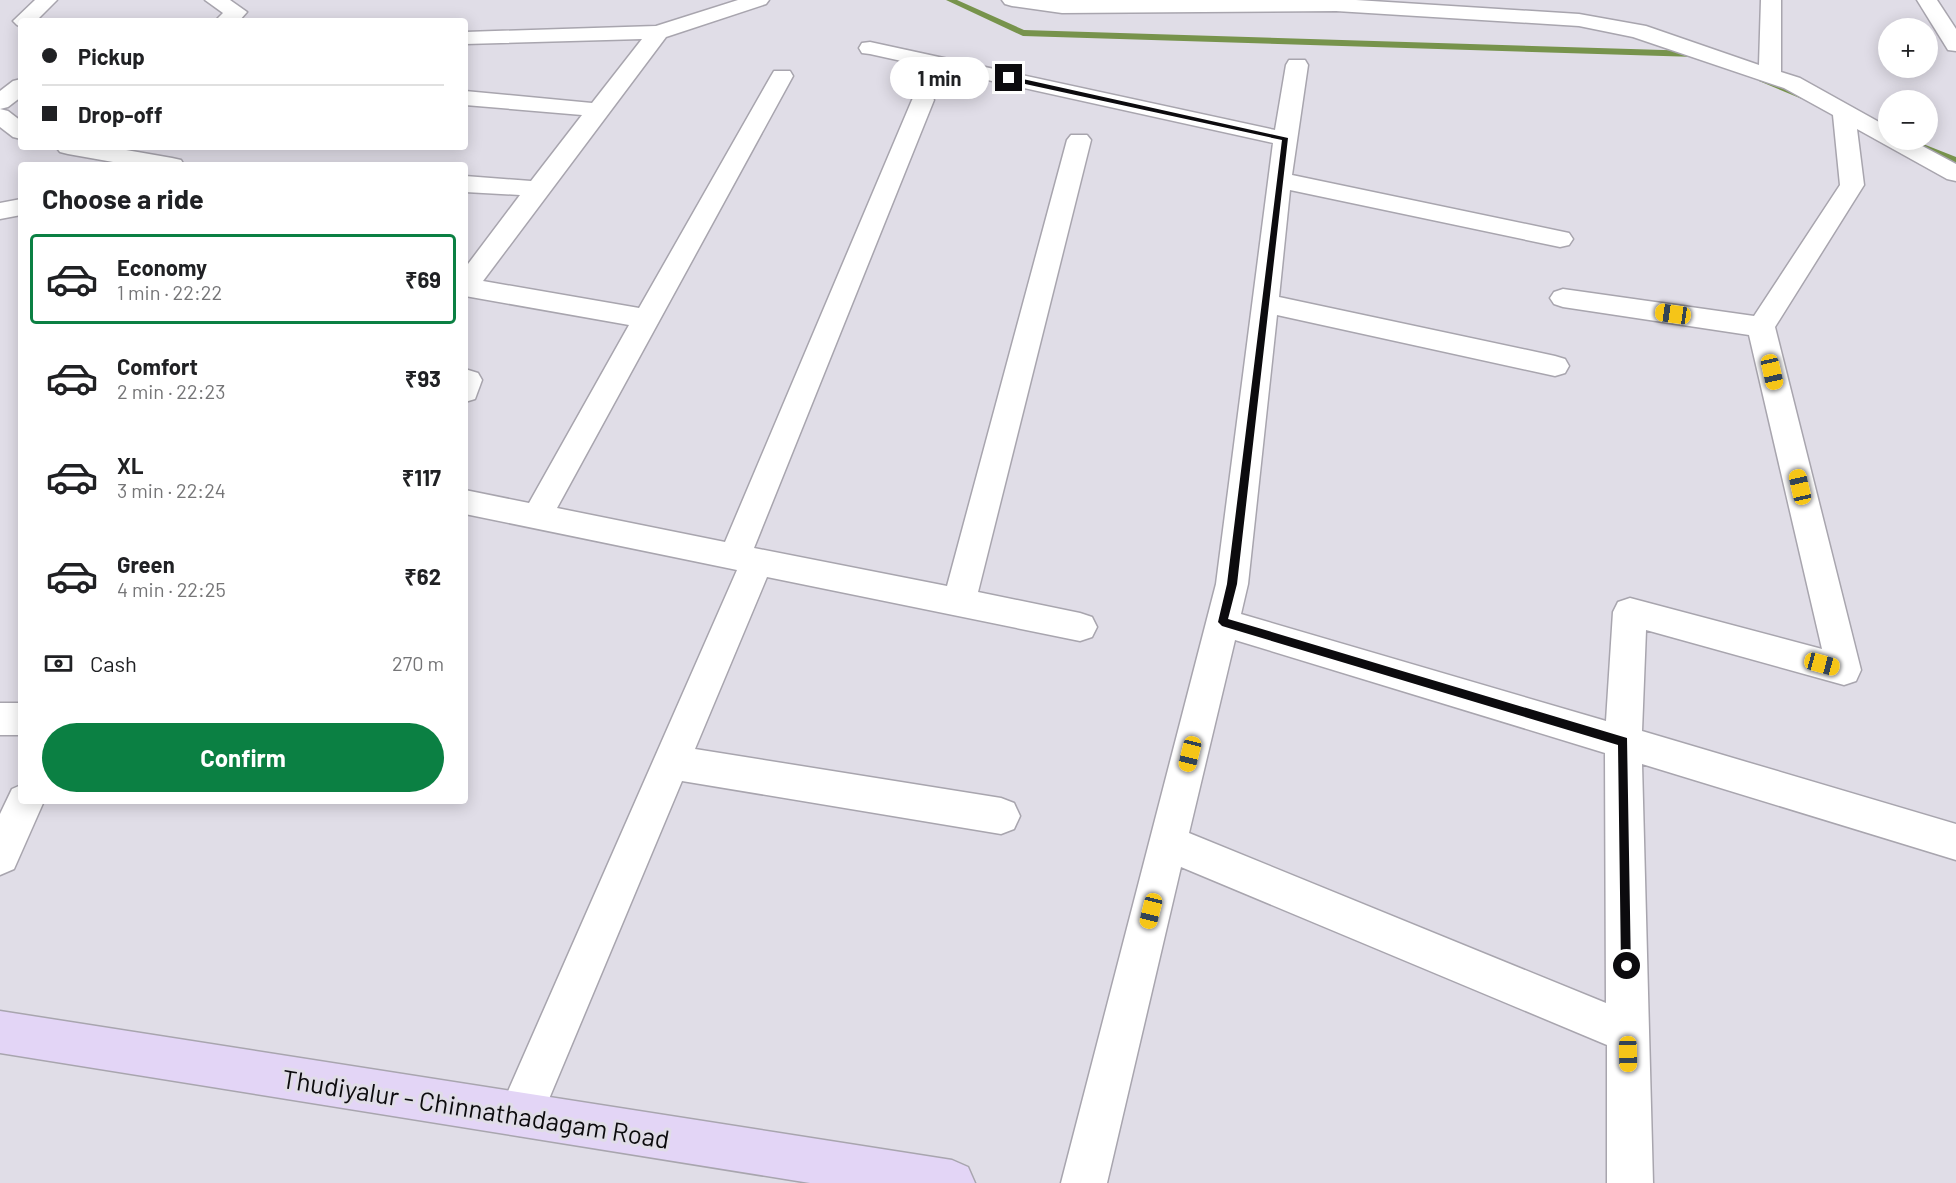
<!DOCTYPE html>
<meta charset="utf-8">
<style>
:root{--surface:#fff;--page:#f2f2f2;--text:#202124;--muted:#757577;--line:#e0e0e0;--accent:#0b8043}
body{margin:0;font-family:Barlow,sans-serif;background:var(--page);color:var(--text);height:100vh;display:flex;flex-direction:column;font-size:22px;white-space:nowrap}
*{box-sizing:border-box;margin:0}
p{font-size:20px;color:var(--muted)}
.icon{flex:none;width:33px;height:33px;fill:none;stroke:currentColor;stroke-width:2;stroke-linecap:round;stroke-linejoin:round}
.map{position:relative;flex:1;overflow:hidden}
.details{position:absolute;left:18px;top:162px;width:450px;height:642px;display:flex;flex-direction:column;background:var(--surface);border-radius:6px;box-shadow:0 3px 15px #0003}
.details>*{flex:none}
.banner{position:absolute;left:18px;top:18px;width:450px;height:132px;border-radius:6px;box-shadow:0 3px 15px #0003;display:grid;align-content:center;height:132px;padding:0 24px;background:var(--surface)}
.fabs{position:absolute;left:1878px;top:18px;display:grid;gap:12px}
.fabs a{display:grid;place-items:center;width:60px;height:60px;border-radius:50%;background:var(--surface);box-shadow:0 3px 15px #0003;font-size:30px}
.end{position:absolute;width:27px;height:27px;margin:-14px;border:8px solid #0c0b0e;background:#fff;box-shadow:0 0 0 3px #fff}
.from{border-radius:50%}
.bubble{position:absolute;height:42px;border-radius:21px;background:var(--surface);box-shadow:0 3px 15px #0003;font-size:20px;font-weight:700;line-height:42px;text-align:center}
.car{position:absolute;width:18px;height:36px;margin:-18px -9px;border-radius:8px;box-shadow:0 0 4px 2px #0007;background:linear-gradient(#f5c518 24%,#345 0 40%,#f5c518 0 76%,#345 0 86%,#f5c518 0)}
.banner b{display:flex;align-items:center;gap:21px;height:57px;font-size:22px}
.banner b+b{border-top:2px solid var(--line)}
.banner i{width:15px;height:15px;background:var(--text)}
ul{padding:0;list-style:none}
li{display:flex;align-items:center;gap:18px;height:90px;margin:0 12px 9px;padding:0 12px;border:3px solid transparent;border-radius:6px}
li div{flex:1}
li b{display:block;font-size:22px}
li em{font-style:normal;font-weight:700}
li.selected{border-color:var(--accent)}
li>.icon{width:54px;height:54px;stroke-width:1.5}
h2{padding:0 24px;font-size:27px;line-height:72px}
.pay{display:flex;align-items:center;gap:15px;height:66px;padding:0 24px;font-size:22px}
.pay p{margin-inline-start:auto}
.primary-button{display:flex;gap:12px;margin-top:auto;padding:12px 24px}
.primary-button a{flex:1;height:69px;border-radius:36px;background:var(--accent);color:#fff;font-size:24px;font-weight:700;line-height:69px;text-align:center}
.map>svg:first-child{display:block}
.lines{fill:none;stroke-linecap:round;stroke-linejoin:round}
.stream{fill:#77934c;fill-rule:evenodd}
.street-casing{stroke:#a8a5ae;stroke-width:3}
.secondary-casing{stroke:#a8a5ae;stroke-width:3}
.street{fill:#fff;fill-rule:evenodd}
.secondary{fill:#e3d5f6;fill-rule:evenodd}
.route{fill:#0c0b0e}
.labels{text-anchor:middle;dominant-baseline:central;stroke-width:6;stroke-linejoin:round;paint-order:stroke}
.near-street-label{font-size:26px;fill:#0c0b0e;stroke:#e0dde7}
</style>
<div class="map">
<svg width="1956" height="1183" viewBox="0 0 1956 1183">
<rect width="100%" height="100%" fill="#e0dde7"/>
<g class="lines">
<g class="stream">
<path d="M946,0H957L1024,30L1696,51L1700,54L1696,57L1023,36Z"/>
<path d="M1759,77H1765L1810,97L1802,99L1759,81Z"/>
<path d="M1902,140H1913L1956,157V163L1903,142Z"/>
</g>
<defs>
<g id="street">
<path d="M35,0H57L36,21H21V27L17,25L13,21Z"/>
<path d="M205,0H230L247,12L239,21H215L223,13Z"/>
<path d="M738,0H769L766,4L666,37L483,281L639,308L771,76L774,71H790L793,76L557,508L725,542L912,100L915,95H931L934,100L754,548L947,586L1067,140L1071,135H1087L1091,140L978,592L1080,613L1092,617L1097,627L1092,637L1080,641L767,577L695,749L1001,798L1014,803L1020,816L1014,829L1001,834L682,781L536,1130L520,1136L504,1130L498,1114L737,570L465,514V490L529,503L629,325L465,296V268L520,195L465,192V176L531,181L582,115L465,105V91L592,103L642,39L465,44V32L656,26Z"/>
<path d="M1002,0H1356L1579,14L1646,26L1759,65L1761,0H1781V72L1800,78L1888,127V140H1911L1956,164V181L1947,179L1857,129L1864,185L1775,327L1861,670L1856,681L1844,685L1646,630L1642,731L1956,824V860L1642,764L1653,1183H1607V1045L1181,867L1107,1183H1061L1216,584L1273,143L870,54L862,53L859,48L862,43L870,42L1275,130L1286,65L1289,60H1305L1308,65L1292,175L1569,233L1573,239L1569,245L1560,247L1290,190L1279,297L1555,356L1565,359L1569,366L1565,373L1555,376L1277,315L1248,584L1241,614L1606,721L1613,612L1618,602L1630,598L1822,649L1749,335L1563,307L1554,304L1550,298L1554,292L1563,289L1754,316L1840,185L1833,115L1784,88L1633,37L1579,26L1336,11L1062,13L1012,6L1005,4ZM1235,640L1605,753L1606,1003L1189,833Z"/>
<path d="M1917,0H1937L1956,29V51L1948,50Z"/>
<path d="M21,79V97L8,107L0,109V91L13,81Z"/>
<path d="M0,109L8,111L21,121V139L13,137L0,127Z"/>
<path d="M56,147H109L172,158L181,160L184,165H130L68,154L60,152Z"/>
<path d="M21,199V215L0,219V203Z"/>
<path d="M465,369L478,373L482,380L475,399L465,402Z"/>
<rect x="0" y="703" width="21" height="32"/>
<path d="M21,785V801H44L14,869L0,875V814L12,789Z"/>
</g>
<path id="secondary" d="M0,1011L952,1160L968,1167L975,1183H810L0,1053Z"/>
</defs>
<use href="#street" class="street-casing"/>
<use href="#secondary" class="secondary-casing"/>
<use href="#street" class="street"/>
<use href="#secondary" class="secondary"/>
</g>
<path class="route" d="M1009,76L1288,138L1237,584L1228,619L1627,738L1631,970H1623L1621,966L1618,745L1222,626L1218,622L1227,584L1282,140L1007,80Z"/>
<g class="labels">
<g class="near-street-label">
<text transform="translate(476 1108) rotate(9)">Thudiyalur - Chinnathadagam Road</text>
</g>
</g>
</svg>
<div class="fabs">
<a>+</a>
<a>−</a>
</div>
<i class="end from" style="left:1627px;top:966px"></i>
<i class="end" style="left:1009px;top:78px"></i>
<div class="bubble" style="left:890px;top:57px;width:99px">1 min</div>
<i class="car" style="left:1673px;top:314px;rotate:278deg"></i>
<i class="car" style="left:1772px;top:372px;rotate:167deg"></i>
<i class="car" style="left:1800px;top:487px;rotate:347deg"></i>
<i class="car" style="left:1822px;top:664px;rotate:105deg"></i>
<i class="car" style="left:1190px;top:754px;rotate:194deg"></i>
<i class="car" style="left:1151px;top:911px;rotate:194deg"></i>
<i class="car" style="left:1628px;top:1054px;rotate:179deg"></i>
<div class="banner">
<b><i class="from"></i>Pickup</b>
<b><i></i>Drop-off</b>
</div>
<section class="details">
<h2>Choose a ride</h2>
<ul>
<li class="selected"><svg class="icon" aria-label="car" viewBox="0 0 24 24"><path d="M5 17H2v-5l4-1 3-4h7l3 4 3 1v5h-3M9 17h6M6 11h13"/><circle cx="7" cy="17" r="2"/><circle cx="17" cy="17" r="2"/></svg><div><b>Economy</b><p>1 min · 22:22</p></div><em>₹69</em></li>
<li><svg class="icon" aria-label="car" viewBox="0 0 24 24"><path d="M5 17H2v-5l4-1 3-4h7l3 4 3 1v5h-3M9 17h6M6 11h13"/><circle cx="7" cy="17" r="2"/><circle cx="17" cy="17" r="2"/></svg><div><b>Comfort</b><p>2 min · 22:23</p></div><em>₹93</em></li>
<li><svg class="icon" aria-label="car" viewBox="0 0 24 24"><path d="M5 17H2v-5l4-1 3-4h7l3 4 3 1v5h-3M9 17h6M6 11h13"/><circle cx="7" cy="17" r="2"/><circle cx="17" cy="17" r="2"/></svg><div><b>XL</b><p>3 min · 22:24</p></div><em>₹117</em></li>
<li><svg class="icon" aria-label="car" viewBox="0 0 24 24"><path d="M5 17H2v-5l4-1 3-4h7l3 4 3 1v5h-3M9 17h6M6 11h13"/><circle cx="7" cy="17" r="2"/><circle cx="17" cy="17" r="2"/></svg><div><b>Green</b><p>4 min · 22:25</p></div><em>₹62</em></li>
</ul>
<div class="pay"><svg class="icon" aria-label="cash" viewBox="0 0 24 24"><path d="M3 7h18v10H3z"/><circle cx="12" cy="12" r="2"/></svg>Cash<p>270 m</p></div>
<div class="primary-button"><a>Confirm</a></div>
</section>
</div>
